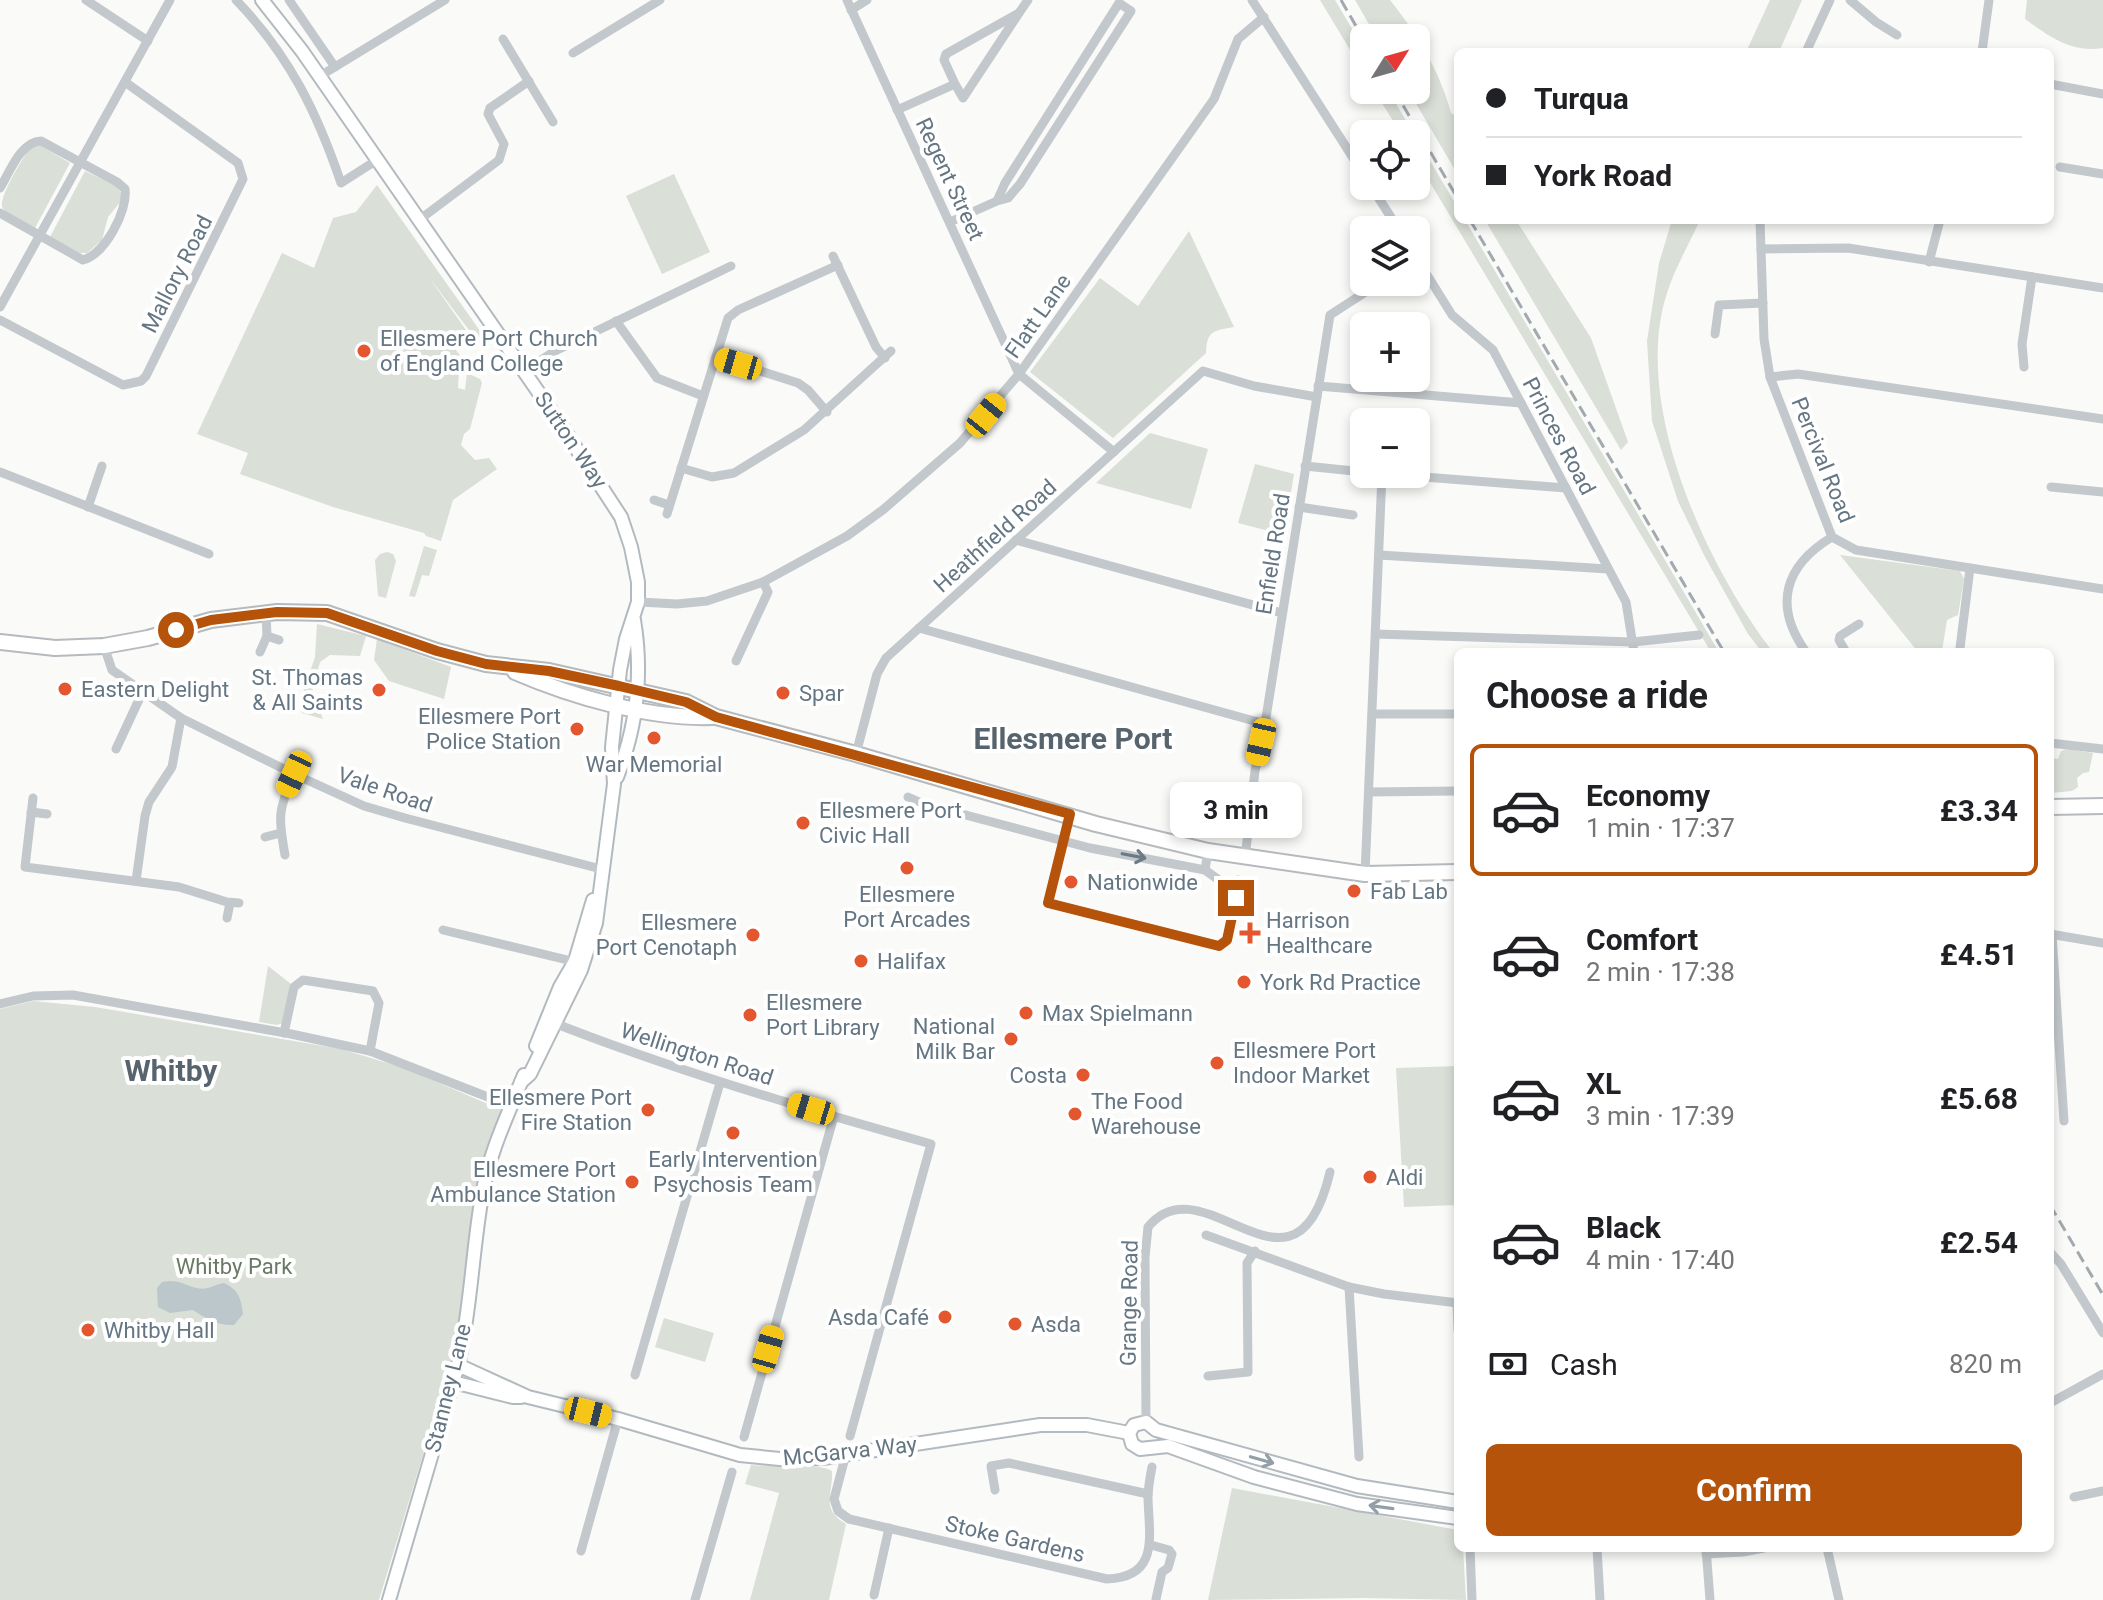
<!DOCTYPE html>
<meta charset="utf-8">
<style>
:root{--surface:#fff;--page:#f6f6f6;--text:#202124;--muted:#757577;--line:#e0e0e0;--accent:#b45309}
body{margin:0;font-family:Roboto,sans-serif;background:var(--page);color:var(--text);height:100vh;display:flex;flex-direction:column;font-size:30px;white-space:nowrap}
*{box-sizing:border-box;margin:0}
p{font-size:26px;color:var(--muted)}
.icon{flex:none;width:44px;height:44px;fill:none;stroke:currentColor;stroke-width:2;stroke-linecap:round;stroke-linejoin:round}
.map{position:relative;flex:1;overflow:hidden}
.details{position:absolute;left:1454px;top:648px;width:600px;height:904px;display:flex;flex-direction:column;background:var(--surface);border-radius:12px;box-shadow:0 4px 12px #0003}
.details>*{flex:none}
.guide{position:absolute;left:1454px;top:48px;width:600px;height:176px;border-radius:12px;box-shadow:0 4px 12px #0003;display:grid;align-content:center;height:176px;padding:0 32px;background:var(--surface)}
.needle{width:52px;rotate:53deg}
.buttons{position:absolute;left:1350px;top:24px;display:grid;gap:16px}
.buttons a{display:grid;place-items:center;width:80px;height:80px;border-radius:12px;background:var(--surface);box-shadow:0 4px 12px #0003;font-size:40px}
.end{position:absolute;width:36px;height:36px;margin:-18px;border:10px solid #b45309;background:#fff;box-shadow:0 0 0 4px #fff}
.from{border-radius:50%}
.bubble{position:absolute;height:56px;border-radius:12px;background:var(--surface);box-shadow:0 4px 12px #0003;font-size:26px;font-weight:700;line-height:56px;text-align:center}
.car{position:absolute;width:24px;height:48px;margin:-24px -12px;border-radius:10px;box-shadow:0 0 6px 2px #0007;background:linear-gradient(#f5c518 24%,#345 0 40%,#f5c518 0 76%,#345 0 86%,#f5c518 0)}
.guide b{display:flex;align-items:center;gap:28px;height:76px;font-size:30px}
.guide b+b{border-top:2px solid var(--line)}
.guide i{width:20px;height:20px;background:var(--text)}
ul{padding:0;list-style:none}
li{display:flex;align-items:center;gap:24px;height:132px;margin:0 16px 12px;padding:0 16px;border:4px solid transparent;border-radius:12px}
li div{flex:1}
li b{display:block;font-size:30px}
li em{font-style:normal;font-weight:700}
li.active{border-color:var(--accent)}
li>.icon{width:72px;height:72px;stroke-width:1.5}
h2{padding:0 32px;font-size:36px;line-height:96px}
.pay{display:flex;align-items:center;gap:20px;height:88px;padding:0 32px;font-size:30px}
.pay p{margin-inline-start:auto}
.button{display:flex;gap:16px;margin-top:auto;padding:16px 32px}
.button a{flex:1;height:92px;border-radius:12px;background:var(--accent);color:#fff;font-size:32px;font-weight:700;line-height:92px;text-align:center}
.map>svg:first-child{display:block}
.green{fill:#dadfd7}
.water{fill:#bbc7cb}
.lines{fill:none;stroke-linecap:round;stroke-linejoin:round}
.secondary-casing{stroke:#b3babf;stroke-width:16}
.primary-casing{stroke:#b5babe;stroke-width:18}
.street{stroke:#c3c8cc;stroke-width:9}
.secondary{stroke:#fff;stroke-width:12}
.primary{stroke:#fff;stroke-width:14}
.rail{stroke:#a2aab0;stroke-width:3;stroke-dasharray:12 6;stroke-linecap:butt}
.oneway{stroke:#6a7a87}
.oneway2{stroke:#939fa8}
.route{stroke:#b45309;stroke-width:10}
.poi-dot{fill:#e4572e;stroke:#fff;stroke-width:3}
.labels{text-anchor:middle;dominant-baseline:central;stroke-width:8;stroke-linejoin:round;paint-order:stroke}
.street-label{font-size:22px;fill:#657683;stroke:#fff}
.poi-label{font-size:22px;fill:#657683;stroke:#fff;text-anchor:start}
.park-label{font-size:22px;fill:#687a64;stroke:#fff}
.district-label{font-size:30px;font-weight:bold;fill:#57646e;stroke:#fff}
</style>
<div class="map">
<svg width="2103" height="1600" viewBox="0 0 2103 1600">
<rect width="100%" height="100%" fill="#fafaf8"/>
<g class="green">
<path d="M1320,0H1335L1364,49V73Z"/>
<path d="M1355,0H1390C1417,34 1440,71 1451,113L1458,117V175L1408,90H1416V38H1377Z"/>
<path d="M1770,0H1802L1779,52H1746Z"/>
<path d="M2027,0H2103V48C2071,53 2050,37 2025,19Z"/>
<path d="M1374,90H1388L1414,134H1401Z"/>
<path d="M1416,137L1458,208V220H1465L1719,652H1711L1416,159Z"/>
<path d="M33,146H41L70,163L35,228C26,223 7,216 2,207C0,195 21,162 28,150Z"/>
<path d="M85,171L116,186L121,193V201L108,217L102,240L87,253H80L50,237Z"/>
<path d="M674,174L710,252L662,274L626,196Z"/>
<path d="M377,185L490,345L484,350L428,276L466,330L450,342L465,362L459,370L458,388L465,390L467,373L480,379L482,383L470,429L464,434L461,445L475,460L489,458L497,469L453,500L441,541L426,536L424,533L333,507L240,474L248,453L197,434L282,253L314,268L333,218L356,212Z"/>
<path d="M1485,220H1516L1591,338L1628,442L1621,450Z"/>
<path d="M1672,220H1700C1689,244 1675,268 1667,293C1631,403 1706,566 1773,652H1762L1748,634L1705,557L1678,501L1652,421L1647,341L1659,263Z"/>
<path d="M1189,231L1234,327C1213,331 1207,330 1206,353L1113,438L1030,372L1100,278L1138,306Z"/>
<path d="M1150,433L1208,449L1191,509L1096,483Z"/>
<path d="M1255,464L1294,474L1284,535L1238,523Z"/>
<path d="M424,546L437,550L429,576L422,575L415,597L409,596Z"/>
<path d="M387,552L393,554L396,561L386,598L378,596L375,560L380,554Z"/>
<path d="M1840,555L1960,571L1964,579L1958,615L1947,620L1942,651L1947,652H1918Z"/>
<path d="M317,624L366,636L360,656L330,655L320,662L312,692L323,719L302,713L301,699L315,657Z"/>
<path d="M377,639L451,667L444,699L389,681L374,660Z"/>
<path d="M2067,749L2093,753L2089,772L2083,773L2077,778L2078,787L2072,791L2050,793V758L2058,759L2061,751Z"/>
<path d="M268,966L291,984L283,1023L277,1025L259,1022Z"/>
<path d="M33,1001L95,1007L341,1049L404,1068L502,1110L487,1160L462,1326L379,1600H0V1009Z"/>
<path d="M1458,1066V1205L1404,1207L1396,1068Z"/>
<path d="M664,1318L714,1333L705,1362L655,1347Z"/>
<path d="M751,1465C772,1467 816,1462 832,1471C833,1495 820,1509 846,1524L829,1600H750L779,1493L745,1484Z"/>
<path d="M1232,1488L1458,1530V1548H1463L1466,1600L1363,1598L1208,1600Z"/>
</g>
<path class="water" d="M170,1281C181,1281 187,1286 197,1288C207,1291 215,1284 224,1283C239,1290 241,1299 243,1314L234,1325C218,1326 205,1318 193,1310L170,1313L158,1307L157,1288L162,1282Z"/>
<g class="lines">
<defs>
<g id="secondary">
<path d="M262,0L302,51L555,416L621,517L631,547L638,582V602L626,639L620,670L612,747L614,784L596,923L581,970L530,1074L521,1082"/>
<path d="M617,777C637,726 643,674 634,620"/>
<path d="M536,1046L560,987L575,961L593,900"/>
<path d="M458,1365L528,1397L618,1419L740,1455L780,1459L823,1458L1040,1425H1087L1129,1433"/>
<path d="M453,1382L513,1397H521"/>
<path d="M1129,1433L1132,1444L1140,1449L1168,1446L1254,1477L1357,1504L1458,1518"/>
<path d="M1129,1433L1134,1425L1146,1422L1156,1430L1357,1486L1458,1502"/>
<path d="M389,1600L458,1365C471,1310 472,1252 482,1196C489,1153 508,1114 524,1075"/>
</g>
<g id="primary">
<path d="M0,642L55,648L104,646L148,638L211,620L277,612L327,613L437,651L486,664L549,671L686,702L716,717L856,754L1096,824L1208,851L1365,874L1458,872"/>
<path d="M515,672C573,697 649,719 712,717"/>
<path d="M2050,807L2103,806"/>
</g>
</defs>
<use href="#secondary" class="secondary-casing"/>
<use href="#primary" class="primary-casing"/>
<g class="street">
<path d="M86,0L148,41"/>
<path d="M236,0C289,55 317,112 341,183L377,160"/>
<path d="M289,0L335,67"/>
<path d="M847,0L1019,374L1114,452"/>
<path d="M1252,0L1364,175"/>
<path d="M1850,0L1876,22L1897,35"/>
<path d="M851,10L867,0"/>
<path d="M1019,13L1028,0"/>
<path d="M503,39L553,122"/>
<path d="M1806,52L1830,0"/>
<path d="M1982,52L1989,0"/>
<path d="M573,53L660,0"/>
<path d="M320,76L445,0"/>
<path d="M2050,84L2103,94"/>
<path d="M897,110L955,84L944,60L946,54L1019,13L963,98L955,84"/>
<path d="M2060,167L2103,174"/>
<path d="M1371,186L1399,230"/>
<path d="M0,188C10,172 20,142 41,141L117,182L125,189C128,211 105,254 83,260L0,213"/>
<path d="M419,220L499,160L504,144L488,114L490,108L529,81"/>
<path d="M1760,220L1764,339L1770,377L1832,537L1856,550L2103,589"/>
<path d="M950,222L997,201L1005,183L1119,3L1131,11L1020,184L1008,198L997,201"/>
<path d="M1761,249L1848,248L2103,288"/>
<path d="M833,256L876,347L885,358"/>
<path d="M1416,257L1452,315L1493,350L1626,602L1634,652"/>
<path d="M1929,262L1940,220"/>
<path d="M0,307L170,0"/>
<path d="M0,320L123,385L141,381L146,376L243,179L238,163L125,82"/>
<path d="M616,321L657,378L703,396"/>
<path d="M1715,334L1719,305L1763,303"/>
<path d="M716,357L798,383L808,390L827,412"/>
<path d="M2024,367L2022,344L2032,277"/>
<path d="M524,371L555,351L731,266"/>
<path d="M1770,377L1798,374L2103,419"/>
<path d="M1318,386L1521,403"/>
<path d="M1305,466L1364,472"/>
<path d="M681,468L712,477L734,473L804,430L891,351"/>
<path d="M0,472L209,554"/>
<path d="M1386,474L1566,488"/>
<path d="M2051,487L2103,492"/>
<path d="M654,500L669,505"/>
<path d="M88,507L102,466"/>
<path d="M1299,507L1353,515"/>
<path d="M667,514L728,318L738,310L838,265"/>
<path d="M1016,540L1282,613"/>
<path d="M1379,555L1608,569"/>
<path d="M638,602L677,604L707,601L763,582L847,536L884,509L960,443L1019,374L1214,99L1238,39L1264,17"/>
<path d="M919,628L1265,724"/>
<path d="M1376,634L1633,642L1699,635"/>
<path d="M267,636L279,640"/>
<path d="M104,646L112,670L181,718L294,774L364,806L405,818L601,869"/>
<path d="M1960,648L1970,568"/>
<path d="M260,652L267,636L266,613"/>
<path d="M1806,652C1773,606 1784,566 1832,537"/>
<path d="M1846,652L1839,640L1840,636L1859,624"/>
<path d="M736,661L768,592L763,582"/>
<path d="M1372,714H1458"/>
<path d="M2050,743L2103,749"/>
<path d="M116,749L143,691"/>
<path d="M856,754L877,674L886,658L1203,371L1254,386L1317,397"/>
<path d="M1369,792L1458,791"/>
<path d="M908,797L924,804L1090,848L1205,870"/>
<path d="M33,798L25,867L179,887L227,902L239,903"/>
<path d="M31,812L47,814"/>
<path d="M1070,814L1048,903L1219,946L1227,940L1236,898L1230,888L1205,870L1208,851"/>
<path d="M265,837L281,833"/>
<path d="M285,855C278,817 278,810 294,774"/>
<path d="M1245,858L1255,771L1265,724L1330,315L1381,282"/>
<path d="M1365,874L1382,474"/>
<path d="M136,881L145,816L149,802L172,767L181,718"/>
<path d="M1236,898L1238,880"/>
<path d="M227,918L230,903"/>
<path d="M443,930L580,963"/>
<path d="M2050,934L2103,943"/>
<path d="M2052,934L2064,1121"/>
<path d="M0,1004L33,996L73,995L291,1034L370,1051L511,1106"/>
<path d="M549,1021C673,1070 802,1108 931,1144L850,1436"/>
<path d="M284,1033L294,987L303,980L373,991L379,1003L370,1051"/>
<path d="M1206,1235L1349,1287L1384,1294L1458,1303"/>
<path d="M2050,1252L2061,1264L2103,1333"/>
<path d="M1349,1287L1359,1457"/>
<path d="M1457,1303L1458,1330"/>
<path d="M635,1375L720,1083"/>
<path d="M1208,1376L1248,1372L1247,1263L1255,1251"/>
<path d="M2050,1403L2103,1374"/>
<path d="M1146,1422L1145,1257L1148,1227C1204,1158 1295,1322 1330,1172"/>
<path d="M744,1437L834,1116"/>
<path d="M846,1454L834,1499L838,1511L849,1519L1107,1579C1160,1577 1149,1536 1148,1498C1148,1488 1150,1477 1152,1467"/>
<path d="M995,1490L991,1466L1009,1463L1148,1494"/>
<path d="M2074,1497L2103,1491"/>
<path d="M1151,1545L1169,1550L1172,1554L1168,1568L1162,1572L1156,1599"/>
<path d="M1470,1548L1472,1600"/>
<path d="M1597,1548L1600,1600"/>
<path d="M1706,1548L1710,1600"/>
<path d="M1827,1548L1839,1600"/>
<path d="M581,1551L618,1419"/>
<path d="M1706,1554L1743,1552L1764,1548"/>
<path d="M874,1595L889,1528"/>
<path d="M695,1600L732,1472"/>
</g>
<use href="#secondary" class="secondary"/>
<use href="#primary" class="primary"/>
<g class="rail">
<path d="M1341,0L1364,40"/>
<path d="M1394,90L1458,199"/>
<path d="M1470,220L1724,652"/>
<path d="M2050,1205L2103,1295"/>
</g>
</g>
<defs><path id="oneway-shaft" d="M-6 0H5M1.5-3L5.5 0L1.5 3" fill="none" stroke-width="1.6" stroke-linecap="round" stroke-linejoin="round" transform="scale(2)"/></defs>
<use class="oneway" href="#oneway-shaft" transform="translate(1134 856) rotate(11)"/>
<g class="oneway2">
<use href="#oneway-shaft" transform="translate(1262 1460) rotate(16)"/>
<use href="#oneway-shaft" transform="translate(1381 1507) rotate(-172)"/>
</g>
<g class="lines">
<path class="route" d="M176,630L211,620L277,612L327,613L437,651L486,664L549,671L619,686L686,702L716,717L1070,814L1048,903L1219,946L1227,940L1236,898"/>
</g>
<g class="poi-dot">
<circle cx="364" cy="351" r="8"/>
<circle cx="65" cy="689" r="8"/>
<circle cx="379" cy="690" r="8"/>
<circle cx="783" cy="693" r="8"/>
<circle cx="577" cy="729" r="8"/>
<circle cx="654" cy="738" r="8"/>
<circle cx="803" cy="823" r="8"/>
<circle cx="907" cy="868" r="8"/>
<circle cx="1071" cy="882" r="8"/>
<circle cx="1354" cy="891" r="8"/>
<path d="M1246 921h8v8h8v8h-8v8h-8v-8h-8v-8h8z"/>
<circle cx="753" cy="935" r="8"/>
<circle cx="861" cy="961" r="8"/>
<circle cx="1244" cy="982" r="8"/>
<circle cx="1026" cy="1013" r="8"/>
<circle cx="750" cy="1015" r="8"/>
<circle cx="1011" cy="1039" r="8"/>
<circle cx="1217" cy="1063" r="8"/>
<circle cx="1083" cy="1075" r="8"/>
<circle cx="648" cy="1110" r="8"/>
<circle cx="1075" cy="1114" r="8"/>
<circle cx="733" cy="1133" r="8"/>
<circle cx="1370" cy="1177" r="8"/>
<circle cx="632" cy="1182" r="8"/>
<circle cx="945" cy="1317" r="8"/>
<circle cx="1015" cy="1324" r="8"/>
<circle cx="88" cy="1330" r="8"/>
</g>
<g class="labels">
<g class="street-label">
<text transform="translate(950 179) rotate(65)">Regent Street</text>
<text transform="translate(177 274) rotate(-63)">Mallory Road</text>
<text transform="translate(1038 316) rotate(-55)">Flatt Lane</text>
<text transform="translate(1559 436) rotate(62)">Princes Road</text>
<text transform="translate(571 440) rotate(56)">Sutton Way</text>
<text transform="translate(1823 460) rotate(68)">Percival Road</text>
<text transform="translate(995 536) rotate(-42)">Heathfield Road</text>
<text transform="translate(1273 554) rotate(-81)">Enfield Road</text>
<text transform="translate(385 790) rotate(19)">Vale Road</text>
<text transform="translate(697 1054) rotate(18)">Wellington Road</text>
<text transform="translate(1129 1303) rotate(-89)">Grange Road</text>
<text transform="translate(448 1388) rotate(-76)">Stanney Lane</text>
<text transform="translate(850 1451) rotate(-6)">McGarva Way</text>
<text transform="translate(1015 1539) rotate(13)">Stoke Gardens</text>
</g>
<g class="poi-label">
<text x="380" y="338">Ellesmere Port Church<tspan x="380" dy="25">of England College</tspan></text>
<text x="363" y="677" text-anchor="end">St. Thomas<tspan x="363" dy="25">&amp; All Saints</tspan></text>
<text x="81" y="689">Eastern Delight</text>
<text x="799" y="693">Spar</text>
<text x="561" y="716" text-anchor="end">Ellesmere Port<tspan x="561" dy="25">Police Station</tspan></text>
<text x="654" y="764" text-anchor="middle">War Memorial</text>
<text x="819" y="810">Ellesmere Port<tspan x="819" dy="25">Civic Hall</tspan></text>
<text x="1087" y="882">Nationwide</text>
<text x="1370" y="891">Fab Lab</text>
<text x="907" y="894" text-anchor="middle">Ellesmere<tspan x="907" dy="25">Port Arcades</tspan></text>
<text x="1266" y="920">Harrison<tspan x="1266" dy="25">Healthcare</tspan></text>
<text x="737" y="922" text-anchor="end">Ellesmere<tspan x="737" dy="25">Port Cenotaph</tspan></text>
<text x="877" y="961">Halifax</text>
<text x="1260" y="982">York Rd Practice</text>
<text x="766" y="1002">Ellesmere<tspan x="766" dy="25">Port Library</tspan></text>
<text x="1042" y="1013">Max Spielmann</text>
<text x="995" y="1026" text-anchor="end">National<tspan x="995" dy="25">Milk Bar</tspan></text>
<text x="1233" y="1050">Ellesmere Port<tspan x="1233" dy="25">Indoor Market</tspan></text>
<text x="1067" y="1075" text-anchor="end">Costa</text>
<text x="632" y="1097" text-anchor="end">Ellesmere Port<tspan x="632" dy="25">Fire Station</tspan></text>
<text x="1091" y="1101">The Food<tspan x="1091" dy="25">Warehouse</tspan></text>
<text x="733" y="1159" text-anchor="middle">Early Intervention<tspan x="733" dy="25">Psychosis Team</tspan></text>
<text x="616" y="1169" text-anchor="end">Ellesmere Port<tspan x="616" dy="25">Ambulance Station</tspan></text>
<text x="1386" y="1177">Aldi</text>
<text x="929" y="1317" text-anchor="end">Asda Café</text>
<text x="1031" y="1324">Asda</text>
<text x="104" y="1330">Whitby Hall</text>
</g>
<g class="park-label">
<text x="234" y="1266">Whitby Park</text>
</g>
<g class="district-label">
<text x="1073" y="738">Ellesmere Port</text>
<text x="171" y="1070">Whitby</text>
</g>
</g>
</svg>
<div class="buttons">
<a><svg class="needle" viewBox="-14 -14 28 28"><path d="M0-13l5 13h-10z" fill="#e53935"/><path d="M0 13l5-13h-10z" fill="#757577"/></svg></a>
<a><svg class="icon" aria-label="locate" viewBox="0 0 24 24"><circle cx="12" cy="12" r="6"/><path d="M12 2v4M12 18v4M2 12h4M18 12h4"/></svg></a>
<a><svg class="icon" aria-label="layers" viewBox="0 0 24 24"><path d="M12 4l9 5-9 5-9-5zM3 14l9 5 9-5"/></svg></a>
<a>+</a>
<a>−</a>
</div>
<i class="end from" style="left:176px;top:630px"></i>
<i class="end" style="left:1236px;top:898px"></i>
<div class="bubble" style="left:1170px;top:782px;width:132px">3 min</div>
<i class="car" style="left:738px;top:364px;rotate:286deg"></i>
<i class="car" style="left:986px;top:415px;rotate:39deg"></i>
<i class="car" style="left:1261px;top:742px;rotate:193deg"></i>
<i class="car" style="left:294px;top:774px;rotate:205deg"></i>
<i class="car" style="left:811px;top:1109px;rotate:287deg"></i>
<i class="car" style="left:768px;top:1349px;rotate:16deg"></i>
<i class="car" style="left:588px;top:1412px;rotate:104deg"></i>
<div class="guide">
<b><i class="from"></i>Turqua</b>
<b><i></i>York Road</b>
</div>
<section class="details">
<h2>Choose a ride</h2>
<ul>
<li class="active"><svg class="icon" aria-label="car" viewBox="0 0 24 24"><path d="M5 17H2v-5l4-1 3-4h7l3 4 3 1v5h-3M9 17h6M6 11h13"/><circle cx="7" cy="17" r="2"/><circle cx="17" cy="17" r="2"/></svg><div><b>Economy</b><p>1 min · 17:37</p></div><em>£3.34</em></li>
<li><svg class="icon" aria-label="car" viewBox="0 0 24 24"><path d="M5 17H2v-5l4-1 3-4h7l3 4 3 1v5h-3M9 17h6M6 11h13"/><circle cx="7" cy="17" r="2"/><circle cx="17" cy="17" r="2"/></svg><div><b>Comfort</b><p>2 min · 17:38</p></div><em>£4.51</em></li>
<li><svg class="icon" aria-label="car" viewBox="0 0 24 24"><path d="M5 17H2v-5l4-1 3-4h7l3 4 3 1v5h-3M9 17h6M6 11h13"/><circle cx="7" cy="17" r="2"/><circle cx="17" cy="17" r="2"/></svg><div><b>XL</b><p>3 min · 17:39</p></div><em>£5.68</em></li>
<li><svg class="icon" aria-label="car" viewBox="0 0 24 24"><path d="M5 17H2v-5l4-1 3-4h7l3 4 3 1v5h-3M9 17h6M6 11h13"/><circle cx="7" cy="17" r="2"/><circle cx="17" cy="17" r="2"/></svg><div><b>Black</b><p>4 min · 17:40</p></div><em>£2.54</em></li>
</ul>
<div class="pay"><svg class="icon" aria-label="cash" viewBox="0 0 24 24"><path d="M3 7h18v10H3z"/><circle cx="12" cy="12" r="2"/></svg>Cash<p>820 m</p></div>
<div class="button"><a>Confirm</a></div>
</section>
</div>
